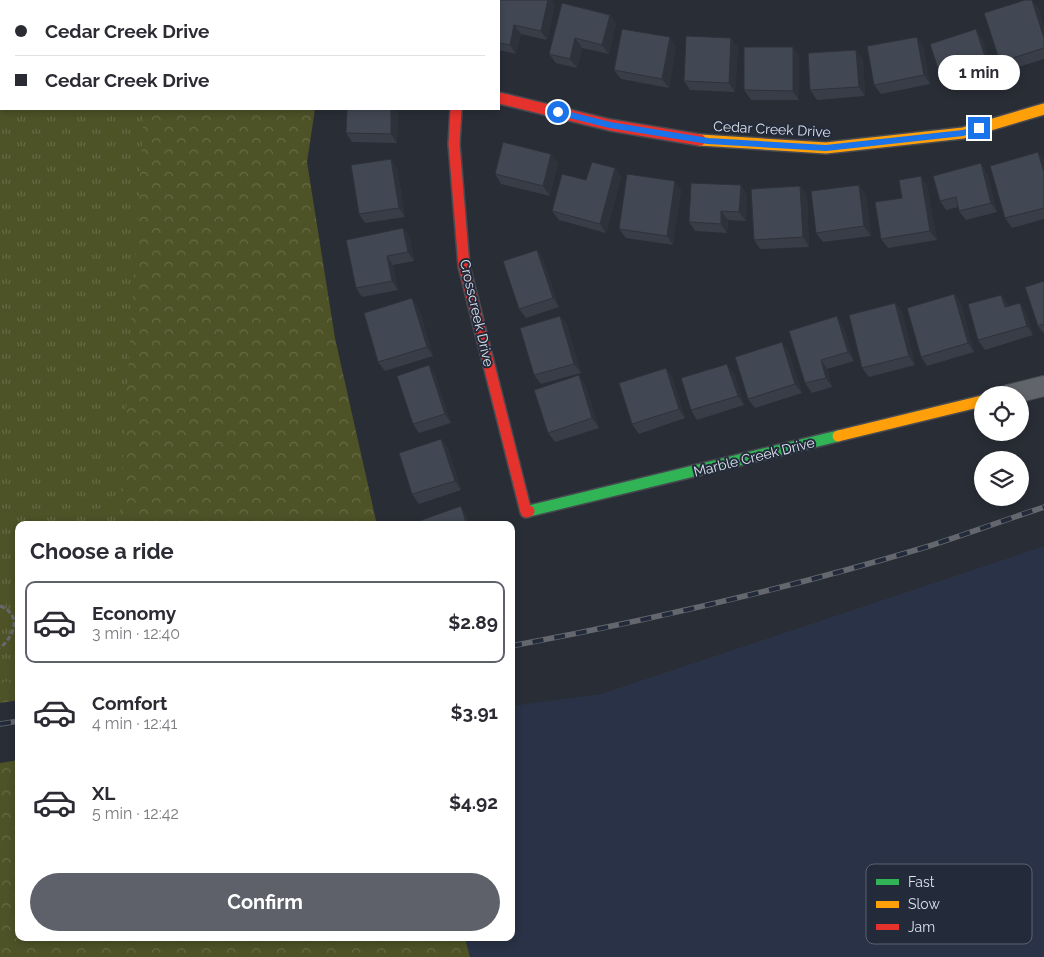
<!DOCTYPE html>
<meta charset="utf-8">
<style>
:root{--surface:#fff;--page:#f2f2f3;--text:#2b2b33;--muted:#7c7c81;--line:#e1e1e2;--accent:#5e6169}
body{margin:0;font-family:Raleway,sans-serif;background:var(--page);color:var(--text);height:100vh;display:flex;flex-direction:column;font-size:19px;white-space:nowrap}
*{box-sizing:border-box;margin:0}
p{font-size:16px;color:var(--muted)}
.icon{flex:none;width:28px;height:28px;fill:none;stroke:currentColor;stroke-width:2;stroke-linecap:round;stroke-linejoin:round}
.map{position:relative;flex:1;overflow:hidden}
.side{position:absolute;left:15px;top:521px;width:500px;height:420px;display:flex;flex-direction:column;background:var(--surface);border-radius:10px;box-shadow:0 2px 8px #0003}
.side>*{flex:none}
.hud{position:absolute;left:0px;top:0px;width:500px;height:110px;box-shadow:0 2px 8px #0003;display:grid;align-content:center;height:110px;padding:0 15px;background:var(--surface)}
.buttons{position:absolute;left:974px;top:386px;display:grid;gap:10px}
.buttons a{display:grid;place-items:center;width:55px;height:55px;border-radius:50%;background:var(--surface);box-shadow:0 2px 8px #0003;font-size:25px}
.end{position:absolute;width:22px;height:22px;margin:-11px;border:6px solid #1a73e8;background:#fff;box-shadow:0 0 0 2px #fff}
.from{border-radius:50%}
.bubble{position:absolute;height:35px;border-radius:18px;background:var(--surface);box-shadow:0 2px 8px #0003;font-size:16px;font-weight:700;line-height:35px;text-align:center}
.hud b{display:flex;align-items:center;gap:18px;height:48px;font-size:19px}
.hud b+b{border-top:1px solid var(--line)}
.hud i{width:12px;height:12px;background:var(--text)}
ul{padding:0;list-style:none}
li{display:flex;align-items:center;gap:15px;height:82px;margin:0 10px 8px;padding:0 5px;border:2px solid transparent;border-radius:10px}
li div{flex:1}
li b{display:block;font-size:19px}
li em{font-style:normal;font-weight:700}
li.active{border-color:var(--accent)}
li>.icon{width:45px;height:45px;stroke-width:1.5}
h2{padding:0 15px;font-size:22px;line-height:60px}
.cta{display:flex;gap:10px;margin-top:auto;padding:10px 15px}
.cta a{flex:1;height:58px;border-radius:30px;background:var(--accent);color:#fff;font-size:20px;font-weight:700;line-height:58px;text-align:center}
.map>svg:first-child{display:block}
.built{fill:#293246}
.forest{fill:url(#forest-crowns)}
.park{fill:url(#park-tufts)}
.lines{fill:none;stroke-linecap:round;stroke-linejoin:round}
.street-casing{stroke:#474a51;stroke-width:22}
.fast-casing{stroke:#474a51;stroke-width:14}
.slow-casing{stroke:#474a51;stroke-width:14}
.jam-casing{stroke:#474a51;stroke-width:14}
.path{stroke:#666970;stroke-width:3;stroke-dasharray:5 2.5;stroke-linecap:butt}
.street{stroke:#61656b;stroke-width:20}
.fast{stroke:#30b455;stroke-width:11}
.slow{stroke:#ff9f0a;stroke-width:11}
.jam{stroke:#e5322d;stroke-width:11}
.rail-casing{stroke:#64686e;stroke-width:5.5}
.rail{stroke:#232b3b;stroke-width:4;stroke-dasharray:11;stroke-linecap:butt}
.wall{fill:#383d47}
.shaded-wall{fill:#2e323a}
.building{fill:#414753;stroke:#2e323a}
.route{stroke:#1a73e8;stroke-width:6}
.labels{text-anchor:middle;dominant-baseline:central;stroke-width:4;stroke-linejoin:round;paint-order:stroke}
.street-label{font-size:14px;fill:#dbe1eb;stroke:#232b3b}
.key{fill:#232b3b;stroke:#5a6270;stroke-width:1}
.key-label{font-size:14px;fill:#dbe1eb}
</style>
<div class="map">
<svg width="1044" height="957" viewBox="0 0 1044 957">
<defs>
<pattern id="forest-crowns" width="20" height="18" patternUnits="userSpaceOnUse" patternTransform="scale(1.25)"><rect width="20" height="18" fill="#4d5227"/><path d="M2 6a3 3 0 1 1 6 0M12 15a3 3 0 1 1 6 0" fill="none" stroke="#666b46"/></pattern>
<pattern id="park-tufts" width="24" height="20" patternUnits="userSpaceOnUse" patternTransform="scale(1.25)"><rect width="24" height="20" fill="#4d5227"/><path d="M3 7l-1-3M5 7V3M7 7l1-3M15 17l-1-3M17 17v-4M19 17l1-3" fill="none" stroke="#666b46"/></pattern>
</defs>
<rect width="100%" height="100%" fill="#292d35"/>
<path class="built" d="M1044,546V957H0V776L19,938H511V706L601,694Z"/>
<g class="forest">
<path d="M0,0H329L1,1V109H315L307,162L335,338L377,525H19V700L0,703Z"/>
<path d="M19,760V938H465L470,957H0V763Z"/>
</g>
<path class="park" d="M0,0H150L1,1V109H144L119,525H19V680L0,682Z"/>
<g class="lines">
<defs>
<g id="street">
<path d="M464,1V0"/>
<path d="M1008,395L1044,386"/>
</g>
<path id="fast" d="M529,511L838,436"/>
<g id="slow">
<path d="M700,140L826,148L963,133L1044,109"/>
<path d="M838,436L982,401"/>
</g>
<g id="jam">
<path d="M499,98L610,125L700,140"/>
<path d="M456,109L454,144L464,266L526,512L529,511"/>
</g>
</defs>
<use href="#street" class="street-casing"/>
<use href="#fast" class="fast-casing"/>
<use href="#slow" class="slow-casing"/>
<use href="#jam" class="jam-casing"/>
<g class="path">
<path d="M5,1V0"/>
<path d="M0,37L1,29"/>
<path d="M0,606C23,615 14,636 0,648"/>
</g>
<use href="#street" class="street"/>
<use href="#fast" class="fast"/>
<use href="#slow" class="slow"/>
<use href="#jam" class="jam"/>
<defs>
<g id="rail">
<path d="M511,646C651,620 790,588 926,547C966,534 1005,520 1044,507"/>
<path d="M0,724L19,721"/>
</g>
</defs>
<use href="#rail" class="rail-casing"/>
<use href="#rail" class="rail"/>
</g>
<g class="wall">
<path d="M363,0H415L414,1H371Z"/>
<path d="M499,1L555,5L547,40L521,34L516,54L499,50Z"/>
<path d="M1038,7L1044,27V59L1006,71L1000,62Z"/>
<path d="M610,15L616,24L609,54L582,48L577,68L556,63L549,54Z"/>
<path d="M982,38L993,72L948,87L941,78Z"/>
<path d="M923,46L930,84L881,94L874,85Z"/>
<path d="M676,47L669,88L621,79L614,70Z"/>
<path d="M738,47L735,92L690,90L684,81Z"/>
<path d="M793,47L799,56V100H751L744,90Z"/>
<path d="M863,59L865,96L817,100L810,90Z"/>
<path d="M347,109H398L397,143L352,142L346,133Z"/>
<path d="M1038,152L1044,160V219L1012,228L1005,218Z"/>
<path d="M551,154L558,163L550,196L501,184L495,174Z"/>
<path d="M397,168L405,217L365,223L359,214Z"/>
<path d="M615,168L621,177L606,233L559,220L552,211Z"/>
<path d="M987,173L997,212L966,220L959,211V207L946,210L940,201Z"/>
<path d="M921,176L927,186L937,240L888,248L881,239L902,198Z"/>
<path d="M741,185L747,195L746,221L728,220L727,233L695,231L689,222Z"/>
<path d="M800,186L807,195L809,247L760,249L754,240Z"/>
<path d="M681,190L673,245L626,238L619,229Z"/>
<path d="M866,194L871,236L823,242L816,233Z"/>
<path d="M403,228L410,237L414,261L393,265L398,290L362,297L356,288Z"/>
<path d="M543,259L559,307L526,318L519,309Z"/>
<path d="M1044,281V334L1038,326Z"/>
<path d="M954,294L961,303L974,352L927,366L921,357Z"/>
<path d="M1001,295L1008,304V306L1020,303L1026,312L1033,335L985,350L978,340Z"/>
<path d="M895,303L902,312L915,365L869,377L862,368Z"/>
<path d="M419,308L433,356L385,371L378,362Z"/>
<path d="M560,316L567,325L581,373L541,384L534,375Z"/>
<path d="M843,326L854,361L827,369L832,387L812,393L805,383Z"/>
<path d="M788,351L802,393L755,408L748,399Z"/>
<path d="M429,365L435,375L451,423L419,433L413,424Z"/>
<path d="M666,368L672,377L685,418L639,434L632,424Z"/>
<path d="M734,373L744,405L697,420L691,410Z"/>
<path d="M579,375L585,384L599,428L555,442L548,433Z"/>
<path d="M441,439L448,448L461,490L419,504L412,494Z"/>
</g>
<g class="shaded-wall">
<path d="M548,0H552L555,5L547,40L541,31Z"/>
<path d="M1032,0L1038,7L1044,27V38Z"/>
<path d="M610,15L616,24L609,54L602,45Z"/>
<path d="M514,25L521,34L516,54L510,45Z"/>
<path d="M976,29L982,38L993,72L987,63Z"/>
<path d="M670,37L676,47L669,88L662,79Z"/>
<path d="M917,37L923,46L930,84L924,75Z"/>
<path d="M575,38L582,48L577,68L570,59Z"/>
<path d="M731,38L738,47L735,92L729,83Z"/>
<path d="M793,47L799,56V100L793,91Z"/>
<path d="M856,50L863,59L865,96L859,87Z"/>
<path d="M391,109H398L397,143L391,134Z"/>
<path d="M1038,152L1044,160V172Z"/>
<path d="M551,154L558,163L550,196L543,186Z"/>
<path d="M391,159L397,168L405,217L399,208Z"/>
<path d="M981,163L987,173L997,212L991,203Z"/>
<path d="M615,168L621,177L606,233L600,224Z"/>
<path d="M921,176L927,186L937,240L930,231Z"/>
<path d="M675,181L681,190L673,245L667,236Z"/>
<path d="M741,185L747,195L746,221L739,212Z"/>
<path d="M859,185L866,194L871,236L864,226Z"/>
<path d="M800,186L807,195L809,247L803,237Z"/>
<path d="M721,211L728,220L727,233L721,224Z"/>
<path d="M403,228L410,237L414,261L408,252Z"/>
<path d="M537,250L543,259L559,307L553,298Z"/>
<path d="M387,256L393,265L398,290L392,281Z"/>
<path d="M954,294L961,303L974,352L968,343Z"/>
<path d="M1001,295L1008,304L1011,317L1005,307Z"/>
<path d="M412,298L419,308L433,356L427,347Z"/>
<path d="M895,303L902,312L915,365L909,356Z"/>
<path d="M1020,303L1026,312L1033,335L1027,326Z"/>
<path d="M560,316L567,325L581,373L574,364Z"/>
<path d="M837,316L843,326L854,361L848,352Z"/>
<path d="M782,342L788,351L802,393L795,384Z"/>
<path d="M821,360L827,369L832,387L826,378Z"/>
<path d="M727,364L734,373L744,405L738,396Z"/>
<path d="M429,365L435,375L451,423L445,414Z"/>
<path d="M666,368L672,377L685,418L679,409Z"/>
<path d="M579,375L585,384L599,428L592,418Z"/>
<path d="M441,439L448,448L461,490L455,481Z"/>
<path d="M461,506L467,515L470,525H467Z"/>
</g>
<g class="building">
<path d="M497,0H548L541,31L514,25L510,45L499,43V1H497Z"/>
<path d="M1025,0H1032L1044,38V48L1000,62L984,13Z"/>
<path d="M562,3L610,15L602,45L575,38L570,59L549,54Z"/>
<path d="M622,29L670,37L662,79L614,70Z"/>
<path d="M976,29L987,63L941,78L930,44Z"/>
<path d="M686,36L731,38L729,83L684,81Z"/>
<path d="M917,37L924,75L874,85L867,46Z"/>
<path d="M744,47H793V91L744,90Z"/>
<path d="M856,50L859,87L810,90L808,53Z"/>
<path d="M347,109H391V134L346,133Z"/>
<path d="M503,142L551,154L543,186L495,174Z"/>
<path d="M1038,152L1044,172V208L1005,218L990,166Z"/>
<path d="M391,159L399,208L359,214L351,165Z"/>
<path d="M592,162L615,168L600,224L552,211L562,174L586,180Z"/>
<path d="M981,163L991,203L959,211L956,197L940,201L933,176Z"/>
<path d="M627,174L675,181L667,236L619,229Z"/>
<path d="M921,176L930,231L881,239L875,202L902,198L899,180Z"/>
<path d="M691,183L741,185L739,212L721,211V224L689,222Z"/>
<path d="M859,185L864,226L816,233L811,191Z"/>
<path d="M800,186L803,237L754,240L751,189Z"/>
<path d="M403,228L408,252L387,256L392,281L356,288L346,240Z"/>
<path d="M537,250L553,298L519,309L503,261Z"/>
<path d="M1044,281V324L1038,326L1025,287Z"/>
<path d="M954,294L968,343L921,357L907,308Z"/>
<path d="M1001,295L1005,307L1020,303L1027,326L978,340L968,304Z"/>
<path d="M412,298L427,347L378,362L364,313Z"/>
<path d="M895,303L909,356L862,368L849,315Z"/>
<path d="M560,316L574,364L534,375L520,328Z"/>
<path d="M837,316L848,352L821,360L826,378L805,383L789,331Z"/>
<path d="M782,342L795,384L748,399L735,357Z"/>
<path d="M727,364L738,396L691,410L681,378Z"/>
<path d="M429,365L445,414L413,424L397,376Z"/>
<path d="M666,368L679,409L632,424L619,383Z"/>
<path d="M579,375L592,418L548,433L534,390Z"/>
<path d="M441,439L455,481L412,494L399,453Z"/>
<path d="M461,506L467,525H417L416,522Z"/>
</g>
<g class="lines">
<path class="route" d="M558,112L610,125L708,141L826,148L963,133L979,128"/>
</g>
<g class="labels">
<g class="street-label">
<text transform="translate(772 129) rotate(3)">Cedar Creek Drive</text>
<text transform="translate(477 313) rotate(77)">Crosscreek Drive</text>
<text transform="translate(754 457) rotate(-14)">Marble Creek Drive</text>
</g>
</g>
<rect x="866" y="864" width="166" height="80" rx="8" class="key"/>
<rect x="876" y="879" width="23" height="6" fill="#30b455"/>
<rect x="876" y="901" width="23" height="7" fill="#ff9f0a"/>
<rect x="876" y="924" width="23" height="6" fill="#e5322d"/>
<g class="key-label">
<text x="908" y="887">Fast</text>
<text x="908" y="909">Slow</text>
<text x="908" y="932">Jam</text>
</g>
</svg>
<div class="buttons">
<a><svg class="icon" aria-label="locate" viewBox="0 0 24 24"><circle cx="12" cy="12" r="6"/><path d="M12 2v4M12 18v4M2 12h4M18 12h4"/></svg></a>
<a><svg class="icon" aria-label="layers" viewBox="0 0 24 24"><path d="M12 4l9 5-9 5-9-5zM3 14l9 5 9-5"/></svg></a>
</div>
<i class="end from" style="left:558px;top:112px"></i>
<i class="end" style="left:979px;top:128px"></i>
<div class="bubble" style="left:938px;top:55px;width:82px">1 min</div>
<div class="hud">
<b><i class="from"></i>Cedar Creek Drive</b>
<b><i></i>Cedar Creek Drive</b>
</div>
<section class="side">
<h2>Choose a ride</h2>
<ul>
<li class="active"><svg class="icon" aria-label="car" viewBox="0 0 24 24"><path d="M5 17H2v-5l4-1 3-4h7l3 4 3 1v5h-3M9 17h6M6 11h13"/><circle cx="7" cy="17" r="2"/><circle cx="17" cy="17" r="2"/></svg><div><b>Economy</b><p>3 min · 12:40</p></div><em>$2.89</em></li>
<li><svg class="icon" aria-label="car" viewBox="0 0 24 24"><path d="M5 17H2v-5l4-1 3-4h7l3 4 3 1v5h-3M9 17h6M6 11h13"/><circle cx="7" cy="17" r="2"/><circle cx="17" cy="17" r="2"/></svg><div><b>Comfort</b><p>4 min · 12:41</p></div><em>$3.91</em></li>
<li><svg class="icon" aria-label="car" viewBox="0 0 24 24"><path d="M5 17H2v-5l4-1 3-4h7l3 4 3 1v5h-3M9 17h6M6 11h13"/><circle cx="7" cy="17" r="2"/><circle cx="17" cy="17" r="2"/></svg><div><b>XL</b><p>5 min · 12:42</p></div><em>$4.92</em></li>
</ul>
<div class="cta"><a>Confirm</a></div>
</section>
</div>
